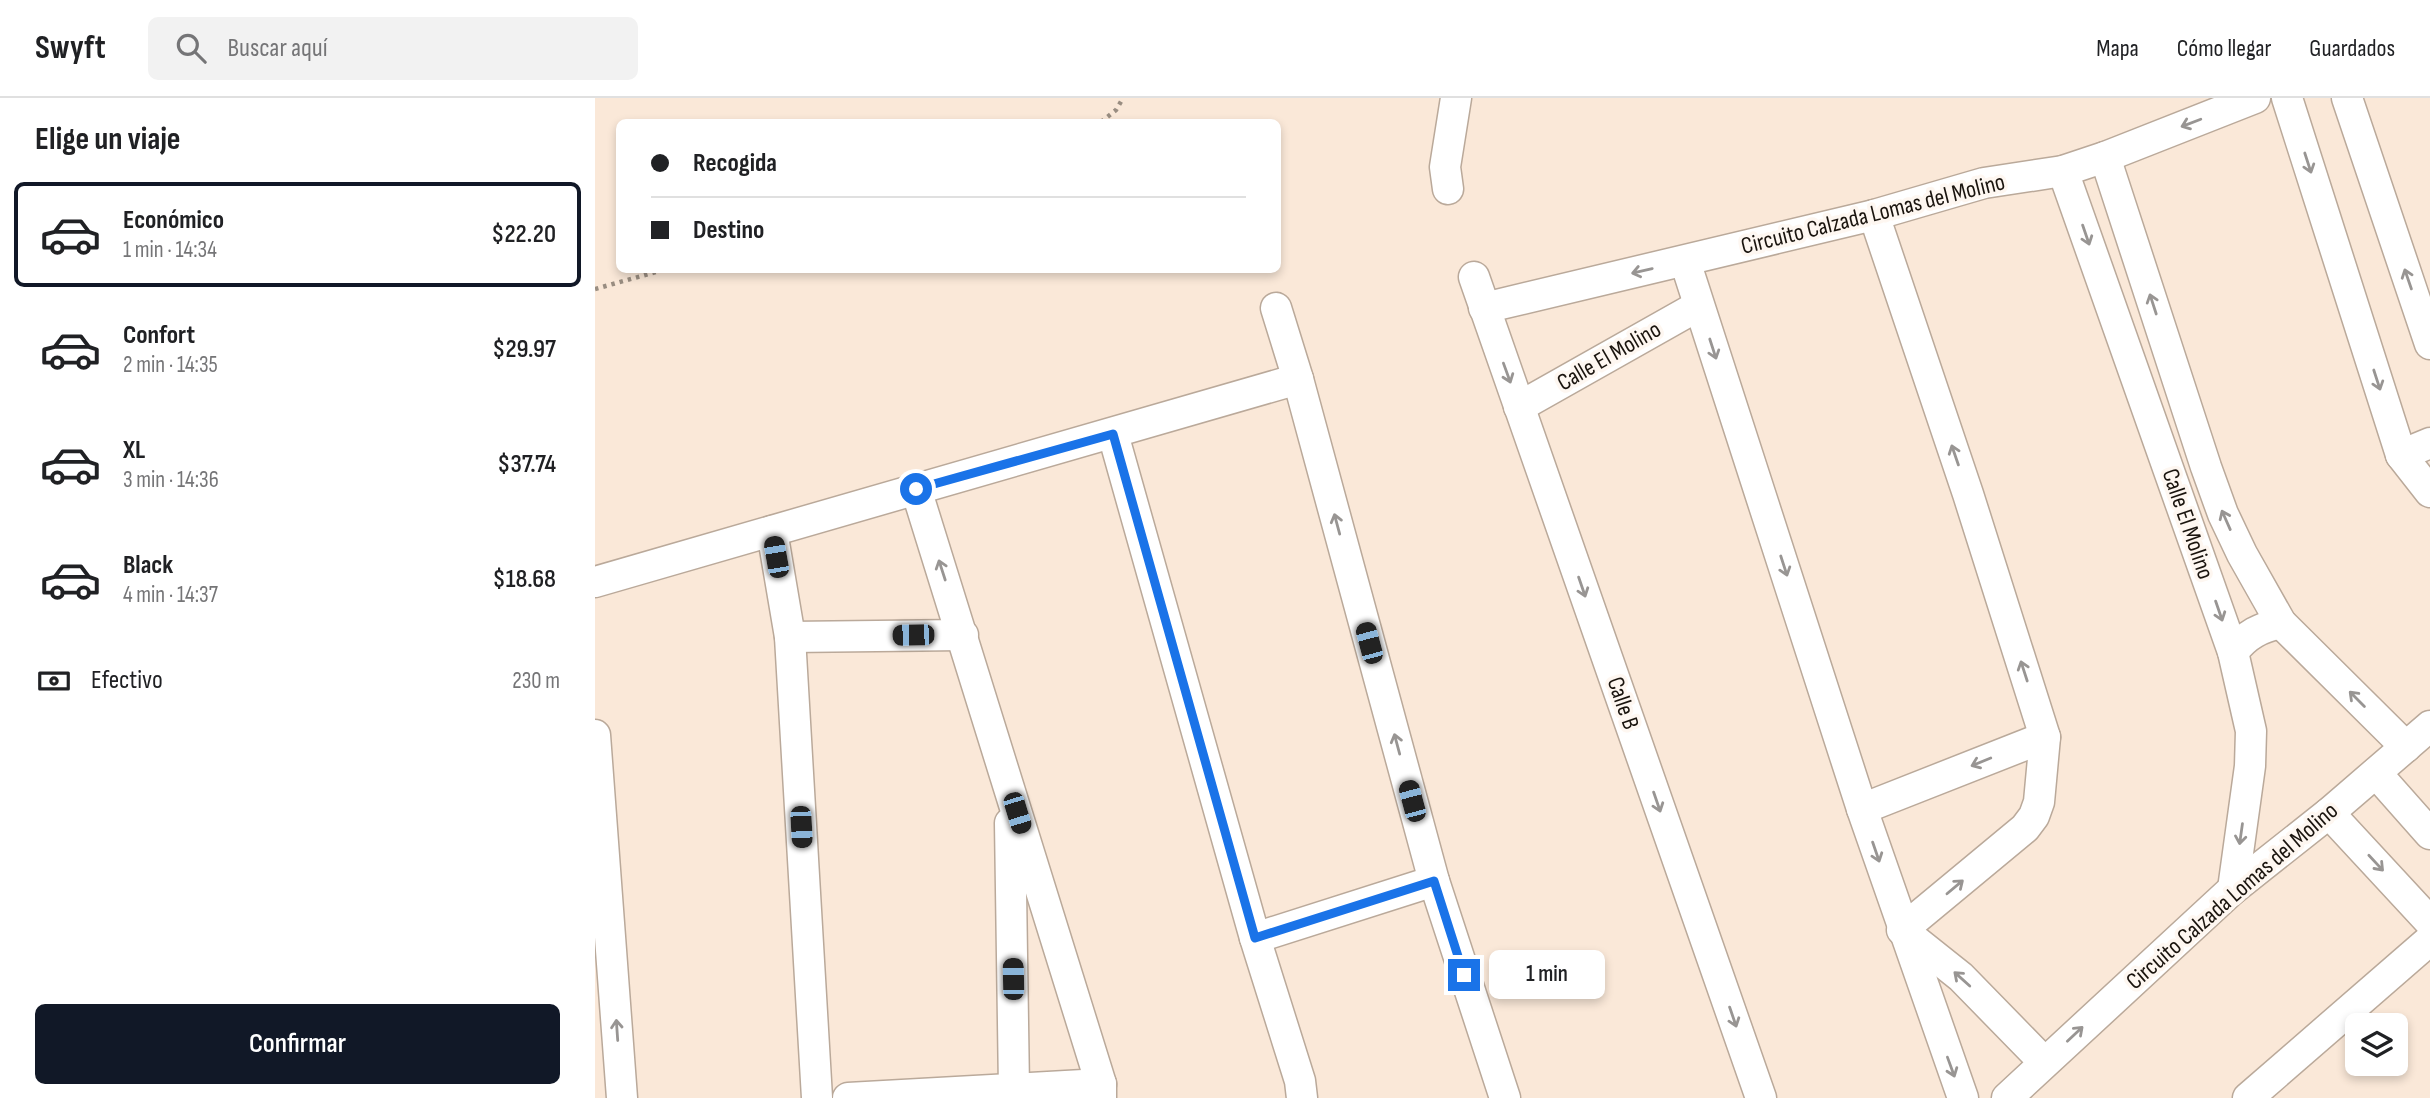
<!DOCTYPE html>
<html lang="es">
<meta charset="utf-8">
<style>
:root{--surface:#fff;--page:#f2f2f2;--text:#202124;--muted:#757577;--line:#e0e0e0;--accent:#111827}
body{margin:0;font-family:"Sofia Sans Condensed",sans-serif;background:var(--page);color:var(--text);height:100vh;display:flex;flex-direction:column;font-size:26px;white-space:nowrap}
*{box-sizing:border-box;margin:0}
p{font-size:23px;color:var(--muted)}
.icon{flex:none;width:38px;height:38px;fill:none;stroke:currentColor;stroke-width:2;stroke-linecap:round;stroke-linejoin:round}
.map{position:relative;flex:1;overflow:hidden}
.sheet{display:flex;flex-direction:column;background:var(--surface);width:595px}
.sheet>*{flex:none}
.top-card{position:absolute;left:21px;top:21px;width:665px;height:154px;border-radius:10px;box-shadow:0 4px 10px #0003;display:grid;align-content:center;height:154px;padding:0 35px;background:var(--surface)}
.buttons{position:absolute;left:1750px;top:915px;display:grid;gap:14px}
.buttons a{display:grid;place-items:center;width:63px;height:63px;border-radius:10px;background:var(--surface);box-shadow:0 4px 10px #0003;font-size:35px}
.end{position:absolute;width:32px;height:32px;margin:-16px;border:9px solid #1a73e8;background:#fff;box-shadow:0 0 0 4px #fff}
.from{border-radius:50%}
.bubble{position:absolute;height:49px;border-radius:10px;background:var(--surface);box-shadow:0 4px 10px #0003;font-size:23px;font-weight:600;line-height:49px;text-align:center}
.car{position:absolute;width:21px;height:42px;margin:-21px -10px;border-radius:9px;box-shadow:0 0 5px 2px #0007;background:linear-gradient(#222 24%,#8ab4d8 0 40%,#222 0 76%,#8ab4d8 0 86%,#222 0)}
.top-card b{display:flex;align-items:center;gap:24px;height:66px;font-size:26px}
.top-card b+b{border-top:2px solid var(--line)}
.top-card i{width:18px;height:18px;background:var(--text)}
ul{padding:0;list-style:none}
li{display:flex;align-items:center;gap:21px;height:105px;margin:0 14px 10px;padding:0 21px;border:4px solid transparent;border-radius:10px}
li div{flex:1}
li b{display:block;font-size:26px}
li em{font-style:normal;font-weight:600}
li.selected{border-color:var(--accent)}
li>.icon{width:63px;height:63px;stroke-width:1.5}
h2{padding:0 35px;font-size:32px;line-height:84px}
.pay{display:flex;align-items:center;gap:18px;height:77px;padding:0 35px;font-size:26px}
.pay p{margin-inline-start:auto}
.button{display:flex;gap:14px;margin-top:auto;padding:14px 35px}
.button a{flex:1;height:80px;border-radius:10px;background:var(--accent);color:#fff;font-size:28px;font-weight:600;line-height:80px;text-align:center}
header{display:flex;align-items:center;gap:42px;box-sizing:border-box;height:98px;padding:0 35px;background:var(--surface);border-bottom:2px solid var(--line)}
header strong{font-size:33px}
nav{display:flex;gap:38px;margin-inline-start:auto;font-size:24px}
.search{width:490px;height:63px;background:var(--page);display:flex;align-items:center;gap:18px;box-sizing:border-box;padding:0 24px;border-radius:10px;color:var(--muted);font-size:26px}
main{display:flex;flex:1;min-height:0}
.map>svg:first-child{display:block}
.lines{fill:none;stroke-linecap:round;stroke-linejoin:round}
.minor-casing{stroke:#baa99a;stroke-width:33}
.path{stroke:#998d81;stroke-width:4.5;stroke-dasharray:3.5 5;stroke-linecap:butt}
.minor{stroke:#fff;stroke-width:30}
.oneway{stroke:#989593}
.route{stroke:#1a73e8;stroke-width:9}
.labels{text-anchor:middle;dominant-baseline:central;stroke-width:7;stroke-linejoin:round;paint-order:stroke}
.street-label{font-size:24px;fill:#1a140e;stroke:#fef7f1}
</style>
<header>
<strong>Swyft</strong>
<div class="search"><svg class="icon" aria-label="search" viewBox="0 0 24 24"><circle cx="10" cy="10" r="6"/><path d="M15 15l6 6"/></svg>Buscar aquí</div>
<nav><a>Mapa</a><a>Cómo llegar</a><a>Guardados</a></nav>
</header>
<main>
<section class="sheet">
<h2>Elige un viaje</h2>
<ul>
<li class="selected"><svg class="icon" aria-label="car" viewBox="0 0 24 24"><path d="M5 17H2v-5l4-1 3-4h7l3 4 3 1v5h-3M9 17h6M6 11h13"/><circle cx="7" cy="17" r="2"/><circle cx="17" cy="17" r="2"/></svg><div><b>Económico</b><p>1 min · 14:34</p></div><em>$22.20</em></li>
<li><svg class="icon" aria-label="car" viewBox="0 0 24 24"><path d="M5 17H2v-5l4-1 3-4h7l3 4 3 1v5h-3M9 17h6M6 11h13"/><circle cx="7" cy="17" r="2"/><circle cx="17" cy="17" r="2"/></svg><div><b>Confort</b><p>2 min · 14:35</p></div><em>$29.97</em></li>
<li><svg class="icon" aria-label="car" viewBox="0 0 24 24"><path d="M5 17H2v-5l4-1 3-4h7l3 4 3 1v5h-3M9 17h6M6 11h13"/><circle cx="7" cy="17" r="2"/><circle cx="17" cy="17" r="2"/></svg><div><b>XL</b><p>3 min · 14:36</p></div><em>$37.74</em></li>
<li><svg class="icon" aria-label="car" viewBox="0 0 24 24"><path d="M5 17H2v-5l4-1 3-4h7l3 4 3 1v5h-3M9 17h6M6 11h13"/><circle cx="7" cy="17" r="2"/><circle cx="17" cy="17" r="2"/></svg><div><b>Black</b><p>4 min · 14:37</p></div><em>$18.68</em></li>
</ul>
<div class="pay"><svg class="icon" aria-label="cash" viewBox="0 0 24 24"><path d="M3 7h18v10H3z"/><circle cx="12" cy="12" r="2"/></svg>Efectivo<p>230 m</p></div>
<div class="button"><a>Confirmar</a></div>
</section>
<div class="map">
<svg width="1835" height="1000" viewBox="0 0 1835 1000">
<rect width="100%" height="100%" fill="#fae8d8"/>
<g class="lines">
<defs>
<g id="minor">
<path d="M1692,0L1806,357L1835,394"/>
<path d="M1752,0L1835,246"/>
<path d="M1510,59L1611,369L1628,416L1647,456L1686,525L1811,649"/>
<path d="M1468,73L1638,554L1656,633L1655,668L1638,791"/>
<path d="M853,91L850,69L861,0"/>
<path d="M1279,117L1373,396L1450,639L1444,704L1439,718L1430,730L1307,832L1366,879L1449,964"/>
<path d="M1090,163L1267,711L1368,1000"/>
<path d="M879,179L1166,1000"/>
<path d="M681,210L703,281L839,783L910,1000"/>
<path d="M889,210L1279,117L1389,85L1468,73L1510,59L1660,0"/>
<path d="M924,309L1103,208"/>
<path d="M518,336L660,840L705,983L707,1000"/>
<path d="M1806,357L1835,345"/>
<path d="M321,391L506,986V1000"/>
<path d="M177,433L195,539L222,1000"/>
<path d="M0,484L703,281"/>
<path d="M195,539L368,537"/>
<path d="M1638,554C1652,536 1665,530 1686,525"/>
<path d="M0,637L27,1000"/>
<path d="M1781,675L1835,736"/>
<path d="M1267,711L1450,639"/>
<path d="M1734,715L1835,824"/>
<path d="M415,725L419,991"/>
<path d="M660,840L839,783"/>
<path d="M253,1000L506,986"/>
<path d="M1412,1000L1638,791L1734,715L1835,628"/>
<path d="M1653,1000L1835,842"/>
</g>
</defs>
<use href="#minor" class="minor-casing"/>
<g class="path">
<path d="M506,24L521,12L528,0"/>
<path d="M0,191L68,172"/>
</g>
<use href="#minor" class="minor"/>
</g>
<defs><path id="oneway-shaft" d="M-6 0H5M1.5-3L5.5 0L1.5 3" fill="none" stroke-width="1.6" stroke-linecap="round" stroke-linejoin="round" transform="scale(1.75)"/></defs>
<g class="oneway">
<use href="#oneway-shaft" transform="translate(1596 25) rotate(159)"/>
<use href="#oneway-shaft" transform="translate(1713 65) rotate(72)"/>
<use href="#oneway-shaft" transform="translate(1491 137) rotate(71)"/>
<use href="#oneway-shaft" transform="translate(1047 173) rotate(167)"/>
<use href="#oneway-shaft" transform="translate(1813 181) rotate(-109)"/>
<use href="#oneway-shaft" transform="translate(1558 206) rotate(-108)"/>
<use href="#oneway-shaft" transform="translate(1118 251) rotate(72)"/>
<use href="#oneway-shaft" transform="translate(912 275) rotate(70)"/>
<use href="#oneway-shaft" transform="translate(1782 282) rotate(72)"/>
<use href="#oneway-shaft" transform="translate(1360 357) rotate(-109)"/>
<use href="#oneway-shaft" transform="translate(1631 422) rotate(-114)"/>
<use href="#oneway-shaft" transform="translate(742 426) rotate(-105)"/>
<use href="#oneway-shaft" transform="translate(1189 468) rotate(72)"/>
<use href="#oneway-shaft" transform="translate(347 472) rotate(-108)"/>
<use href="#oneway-shaft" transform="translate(987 489) rotate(71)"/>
<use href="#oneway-shaft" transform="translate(1624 513) rotate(71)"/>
<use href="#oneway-shaft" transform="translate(1429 573) rotate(-108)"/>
<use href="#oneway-shaft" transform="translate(1762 601) rotate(-135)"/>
<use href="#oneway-shaft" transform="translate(802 646) rotate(-105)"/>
<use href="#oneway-shaft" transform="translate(1386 664) rotate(158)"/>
<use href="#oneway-shaft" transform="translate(1062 704) rotate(71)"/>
<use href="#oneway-shaft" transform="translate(1646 736) rotate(98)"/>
<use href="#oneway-shaft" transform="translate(1281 754) rotate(71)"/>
<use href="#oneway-shaft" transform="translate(1781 765) rotate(47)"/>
<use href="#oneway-shaft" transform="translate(1360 789) rotate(-40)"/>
<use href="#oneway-shaft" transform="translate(1367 881) rotate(-138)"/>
<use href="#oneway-shaft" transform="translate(1138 919) rotate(71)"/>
<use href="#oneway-shaft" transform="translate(22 932) rotate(-94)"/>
<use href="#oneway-shaft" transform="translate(1480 936) rotate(-43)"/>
<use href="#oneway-shaft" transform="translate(1356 969) rotate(70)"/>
</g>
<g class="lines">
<path class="route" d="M321,391L518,336L660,840L839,783L869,877"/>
</g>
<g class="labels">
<g class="street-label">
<text transform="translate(1278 116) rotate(-14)">Circuito Calzada Lomas del Molino</text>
<text transform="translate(1014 258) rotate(-30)">Calle El Molino</text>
<text transform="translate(1593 426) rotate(71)">Calle El Molino</text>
<text transform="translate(1028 605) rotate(71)">Calle B</text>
<text transform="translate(1637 798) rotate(-41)">Circuito Calzada Lomas del Molino</text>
</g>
</g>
</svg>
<div class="buttons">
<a><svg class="icon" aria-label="layers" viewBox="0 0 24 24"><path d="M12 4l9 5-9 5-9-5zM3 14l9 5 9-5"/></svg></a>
</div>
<i class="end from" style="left:321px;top:391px"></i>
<i class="end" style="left:869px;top:877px"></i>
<div class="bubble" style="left:894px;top:852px;width:116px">1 min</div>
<i class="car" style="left:181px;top:459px;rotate:350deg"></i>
<i class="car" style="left:318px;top:537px;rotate:269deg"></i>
<i class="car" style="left:774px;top:545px;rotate:345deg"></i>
<i class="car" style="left:817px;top:703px;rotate:345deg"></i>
<i class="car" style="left:422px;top:715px;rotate:163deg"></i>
<i class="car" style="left:206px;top:729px;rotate:177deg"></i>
<i class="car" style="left:418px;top:881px;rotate:359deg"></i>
<div class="top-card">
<b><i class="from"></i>Recogida</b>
<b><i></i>Destino</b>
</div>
</div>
</main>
